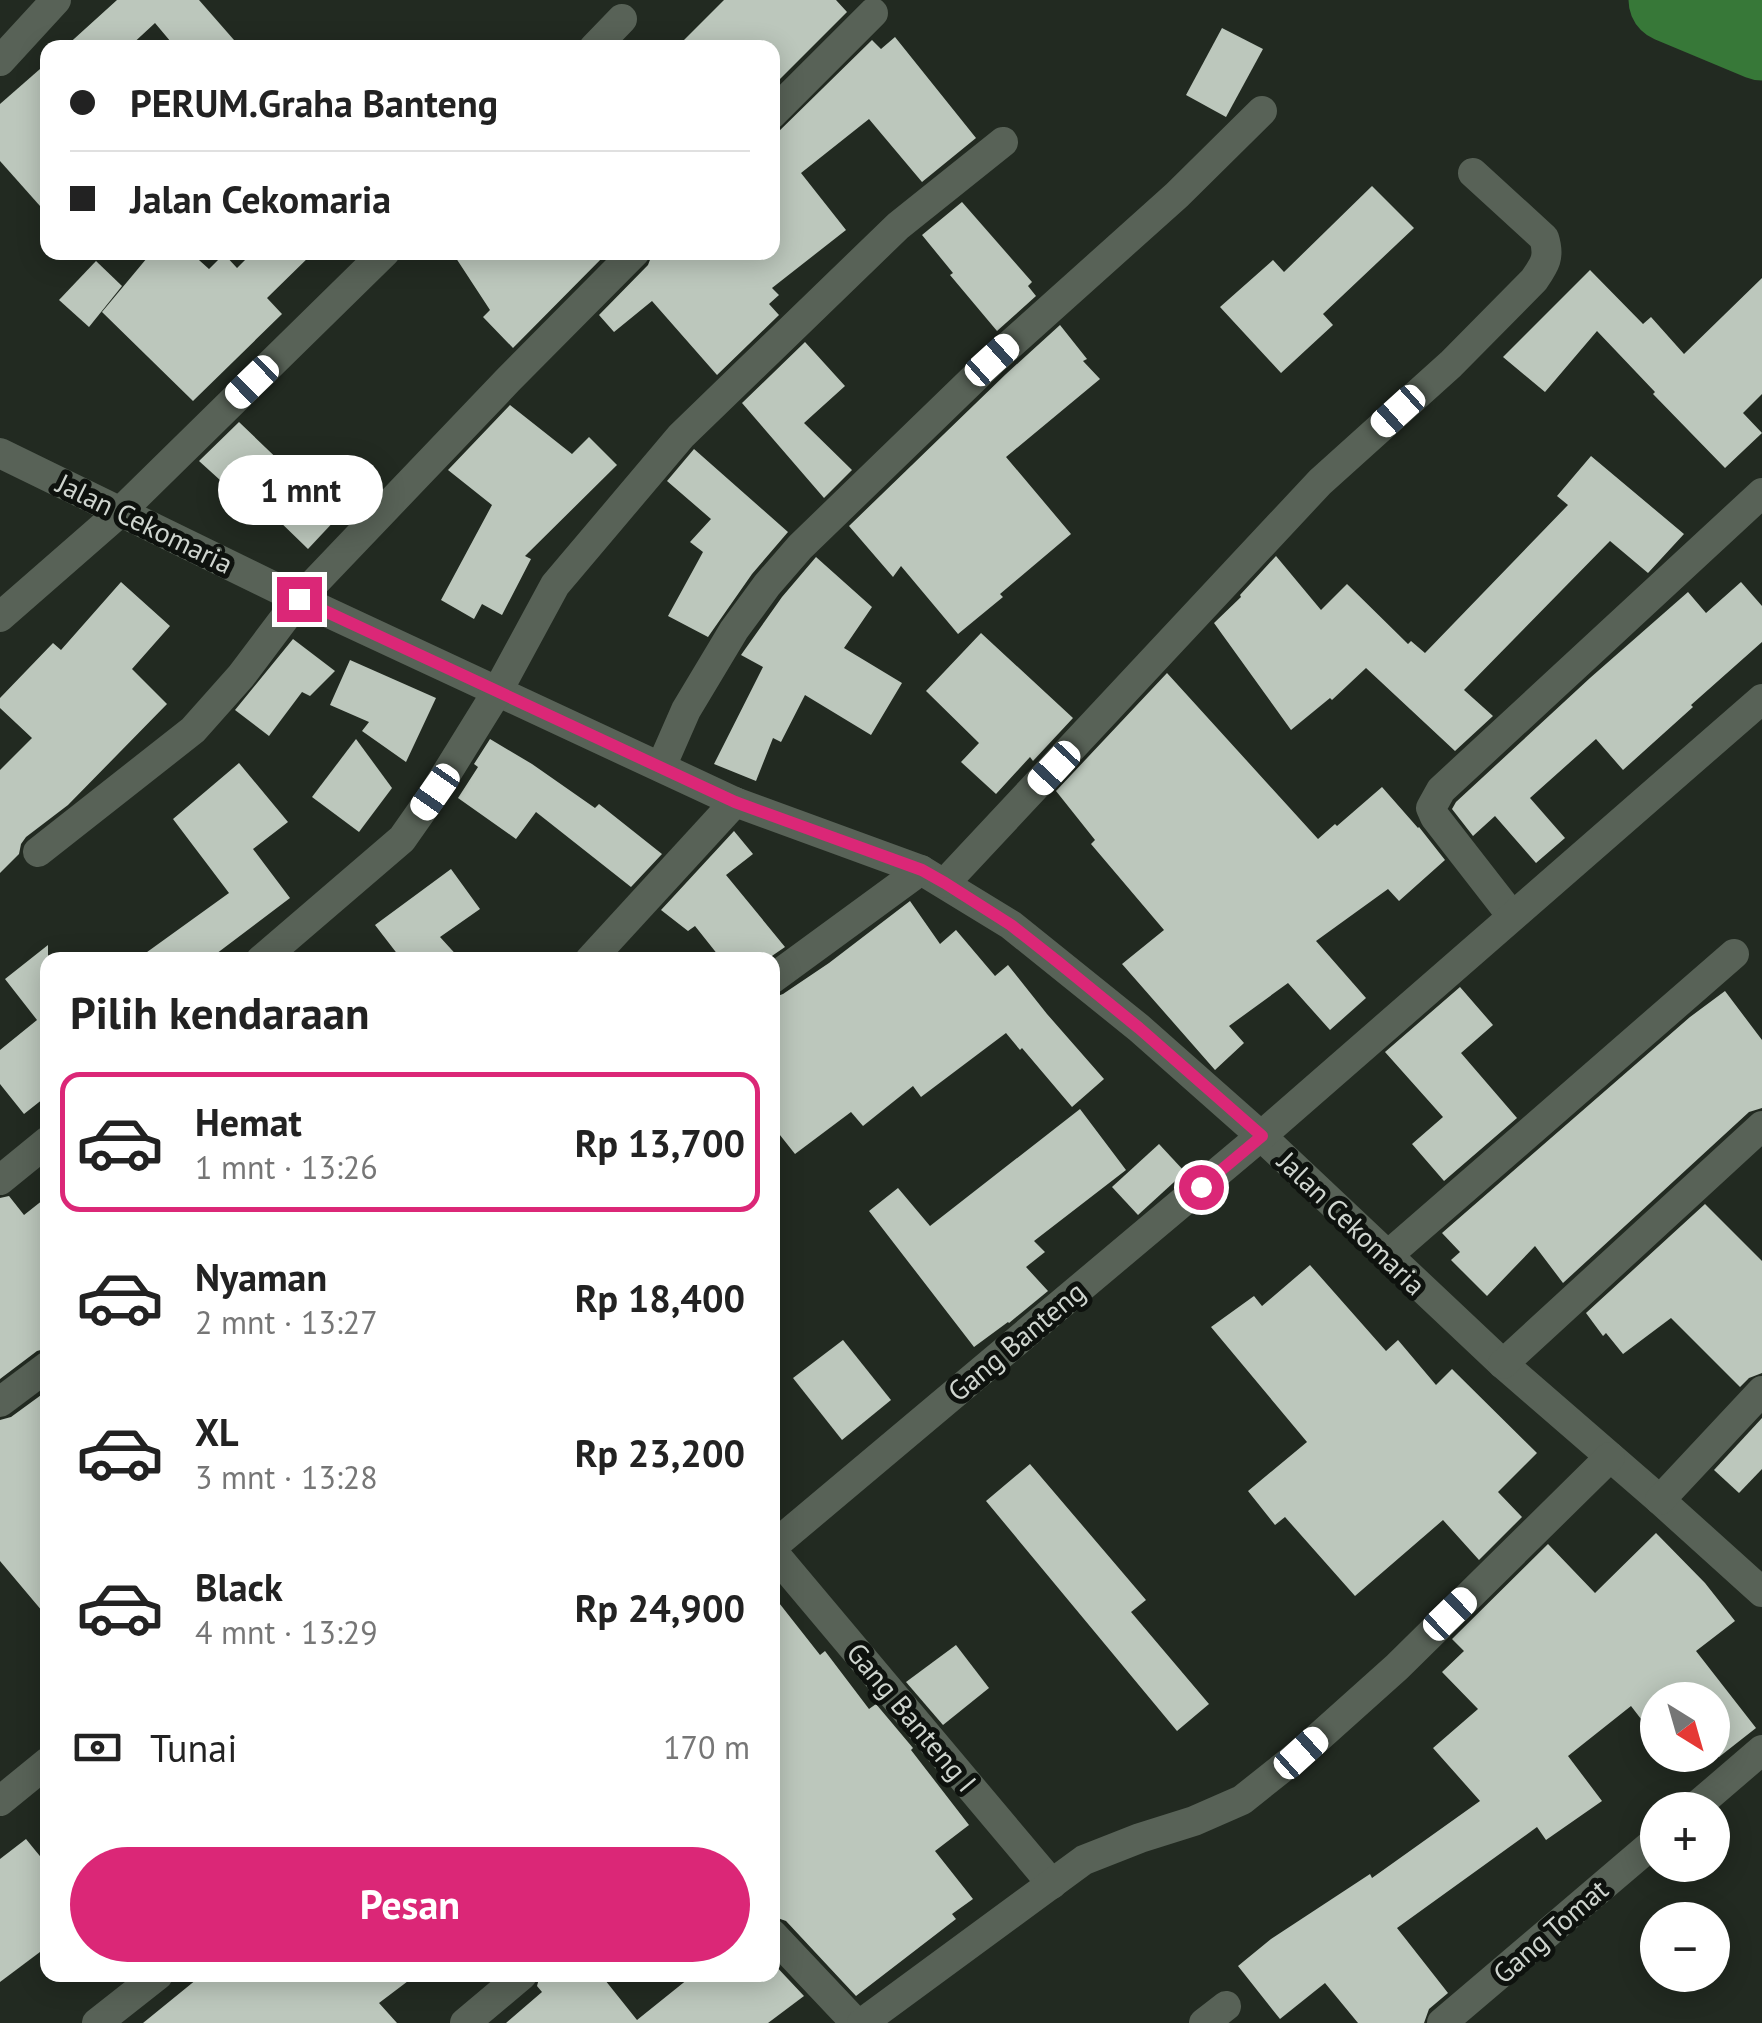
<!DOCTYPE html>
<html lang="id">
<meta charset="utf-8">
<style>
:root{--surface:#fff;--page:#f6f6f6;--text:#222;--muted:#767676;--line:#e0e0e0;--accent:#db2777}
body{margin:0;font-family:"PT Sans",sans-serif;background:var(--page);color:var(--text);height:100vh;display:flex;flex-direction:column;font-size:38px;white-space:nowrap}
*{box-sizing:border-box;margin:0}
p{font-size:32px;color:var(--muted)}
.icon{flex:none;width:55px;height:55px;fill:none;stroke:currentColor;stroke-width:2;stroke-linecap:round;stroke-linejoin:round}
.map{position:relative;flex:1;overflow:hidden}
.side{position:absolute;left:40px;top:952px;width:740px;height:1030px;display:flex;flex-direction:column;background:var(--surface);border-radius:20px;box-shadow:0 5px 25px #0003}
.side>*{flex:none}
.top-card{position:absolute;left:40px;top:40px;width:740px;height:220px;border-radius:20px;box-shadow:0 5px 25px #0003;display:grid;align-content:center;height:220px;padding:0 30px;background:var(--surface)}
.needle{width:65px;rotate:143deg}
.tools{position:absolute;left:1640px;top:1682px;display:grid;gap:20px}
.tools a{display:grid;place-items:center;width:90px;height:90px;border-radius:50%;background:var(--surface);box-shadow:0 5px 25px #0003;font-size:50px}
.end{position:absolute;width:45px;height:45px;margin:-22px;border:12px solid #db2777;background:#fff;box-shadow:0 0 0 5px #fff}
.from{border-radius:50%}
.bubble{position:absolute;height:70px;border-radius:35px;background:var(--surface);box-shadow:0 5px 25px #0003;font-size:32px;font-weight:600;line-height:70px;text-align:center}
.car{position:absolute;width:30px;height:60px;margin:-30px -15px;border-radius:12px;box-shadow:0 0 8px 2px #0007;background:linear-gradient(#fff 24%,#345 0 40%,#fff 0 76%,#345 0 86%,#fff 0)}
.top-card b{display:flex;align-items:center;gap:35px;height:95px;font-size:38px}
.top-card b+b{border-top:2px solid var(--line)}
.top-card i{width:25px;height:25px;background:var(--text)}
ul{padding:0;list-style:none}
li{display:flex;align-items:center;gap:30px;height:140px;margin:0 20px 15px;padding:0 10px;border:5px solid transparent;border-radius:20px}
li div{flex:1}
li b{display:block;font-size:38px}
li em{font-style:normal;font-weight:600}
li.on{border-color:var(--accent)}
li>.icon{width:90px;height:90px;stroke-width:1.5}
h2{padding:0 30px;font-size:45px;line-height:120px}
.pay{display:flex;align-items:center;gap:25px;height:110px;padding:0 30px;font-size:38px}
.pay p{margin-inline-start:auto}
.primary-button{display:flex;gap:20px;margin-top:auto;padding:20px 30px}
.primary-button a{flex:1;height:115px;border-radius:60px;background:var(--accent);color:#fff;font-size:40px;font-weight:600;line-height:115px;text-align:center}
.map>svg:first-child{display:block}
.lines{fill:none;stroke-linecap:round;stroke-linejoin:round}
.river{stroke:#377838;stroke-width:85}
.building{fill:#bcc7bc}
.minor{stroke:#586257;stroke-width:30}
.route{stroke:#db2777;stroke-width:12}
.labels{text-anchor:middle;dominant-baseline:central;stroke-width:10;stroke-linejoin:round;paint-order:stroke}
.street-label{font-size:28px;fill:#cfd5cf;stroke:#0e120e}
</style>
<div class="map">
<svg width="1762" height="2023" viewBox="0 0 1762 2023">
<rect width="100%" height="100%" fill="#222a21"/>
<g class="lines">
<path class="river" d="M1671,0L1762,38"/>
</g>
<g class="building">
<path d="M117,0H199L241,48H176L155,23L128,48H64Z"/>
<path d="M724,0H836L847,12L772,87V48H676Z"/>
<path d="M1222,28L1263,49L1226,117L1186,95Z"/>
<path d="M895,37L976,138L922,182L869,119L801,173L846,230L772,288L779,295L769,304L779,315L717,375L652,301L614,332L599,315L648,265L653,252H772L773,137L872,40L881,49Z"/>
<path d="M48,62V215L0,161V104Z"/>
<path d="M1372,186L1414,228L1323,314L1333,325L1281,373L1220,307L1273,260L1284,272Z"/>
<path d="M962,202L1032,282L1028,286L1036,296L997,331L950,275L953,273L922,235Z"/>
<path d="M152,252H190L209,269L224,254L237,268L253,252H314L267,298L282,314L193,401L102,312Z"/>
<path d="M452,252H608L513,348L483,317L490,310Z"/>
<path d="M96,261L122,286L89,327L59,300Z"/>
<path d="M1590,270L1643,324L1651,317L1684,354L1762,278V394L1743,413L1762,433L1725,468L1653,394L1655,392L1597,331L1545,392L1503,357Z"/>
<path d="M1060,325L1087,359L1083,361L1100,379L1006,457L1071,534L1000,594L1003,597L958,634L901,566L893,577L849,526L1006,374Z"/>
<path d="M805,342L845,386L804,423L852,470L824,498L742,403Z"/>
<path d="M510,405L572,454L589,437L617,465L525,556L531,559L502,615L482,604L474,619L441,600L492,505L448,470Z"/>
<path d="M239,422L338,517L308,549L238,481L231,490L199,461Z"/>
<path d="M694,449L788,532L752,574L708,637L668,616L703,552L690,542L711,519L667,481Z"/>
<path d="M1591,456L1684,534L1648,573L1610,541L1464,690L1493,716L1455,751L1366,668L1332,700L1330,698L1291,730L1214,623L1241,597L1240,595L1276,556L1321,610L1347,584L1408,644L1411,641L1425,653L1568,505L1557,496Z"/>
<path d="M816,557L872,607L844,648L902,683L871,735L805,695L781,742L773,738L756,781L714,764L763,667L741,655L782,597Z"/>
<path d="M121,582L170,626L132,669L167,704L68,805L26,837L21,844L19,854L0,873V770L32,738L0,708V698L53,643L61,650Z"/>
<path d="M1741,582L1762,606V642L1691,705L1693,707L1623,770L1596,739L1530,798L1565,838L1536,863L1495,816L1473,836L1452,809L1456,802L1590,678L1688,592L1706,613Z"/>
<path d="M981,633L1073,718L1033,761L1030,757L996,794L961,762L979,743L926,691Z"/>
<path d="M293,639L335,671L310,696L302,692L269,736L235,710Z"/>
<path d="M350,660L436,698L406,762L362,731L369,722L330,705Z"/>
<path d="M1167,673L1318,839L1335,824L1337,826L1382,787L1418,828L1419,827L1445,860L1399,901L1388,889L1316,941L1366,998L1330,1030L1288,983L1229,1026L1244,1043L1215,1070L1122,964L1164,930L1091,844L1095,840L1056,791Z"/>
<path d="M356,739L392,788L359,832L312,797Z"/>
<path d="M490,739L532,764L595,808L599,804L662,854L631,887L536,812L516,839L458,798L478,767L474,764Z"/>
<path d="M239,763L288,822L253,849L290,898L208,960H136L229,893L173,819Z"/>
<path d="M734,831L753,854L726,875L785,947L766,960H722L695,926L688,931L661,910Z"/>
<path d="M451,869L480,909L440,937L461,960H402L375,925Z"/>
<path d="M910,901L940,944L956,930L995,976L1008,965L1047,1014L1104,1079L1072,1107L1022,1048L1020,1050L1006,1033L921,1097L913,1086L863,1126L851,1112L795,1154L772,1125V998L783,994L829,963Z"/>
<path d="M48,945V1095L24,1114L0,1084V1050L37,1020L5,979Z"/>
<path d="M1460,987L1493,1025L1461,1053L1517,1118L1444,1181L1412,1144L1443,1117L1385,1052Z"/>
<path d="M1725,991L1762,1040V1108L1749,1112L1563,1283L1535,1246L1487,1296L1451,1260L1460,1252L1442,1233L1690,1017Z"/>
<path d="M1080,1109L1126,1170L1034,1241L1045,1252L1026,1267L1048,1291L1009,1323L1008,1322L974,1347L869,1211L898,1188L930,1226Z"/>
<path d="M1159,1144L1185,1172L1138,1215L1112,1187Z"/>
<path d="M9,1196L24,1215L48,1196V1348L37,1351L0,1379V1198Z"/>
<path d="M1705,1204L1762,1261V1373L1749,1378L1740,1387L1671,1318L1623,1354L1606,1333L1603,1336L1586,1313Z"/>
<path d="M1310,1265L1386,1351L1398,1340L1436,1385L1452,1369L1537,1453L1498,1492L1522,1517L1479,1560L1443,1520L1355,1596L1285,1517L1275,1525L1248,1491L1307,1442L1211,1327L1254,1296L1262,1306Z"/>
<path d="M843,1340L891,1400L842,1440L793,1378Z"/>
<path d="M48,1390V1618L0,1561V1420L11,1417Z"/>
<path d="M1762,1418V1469L1739,1493L1714,1470Z"/>
<path d="M1030,1464L1146,1600L1131,1612L1209,1704L1177,1731L986,1501Z"/>
<path d="M1656,1533L1705,1583L1735,1621L1696,1651L1756,1728L1719,1757L1712,1748V1700H1658V1741L1631,1706L1568,1756L1602,1801L1546,1840L1537,1827L1397,1928L1448,1993L1429,2009L1424,2023H1358L1325,1983L1280,2019L1238,1966L1271,1939L1370,1874L1372,1878L1480,1801L1433,1748L1478,1709L1442,1672L1464,1651L1452,1639L1548,1544L1595,1593Z"/>
<path d="M772,1594L820,1655L825,1651L869,1709L876,1704L913,1748L911,1750L969,1825L935,1851L973,1899L952,1914L956,1919L856,1996L786,1921L772,1916Z"/>
<path d="M956,1645L989,1688L943,1725L906,1682Z"/>
<path d="M26,1839L48,1866V1946L0,1982V1859Z"/>
<path d="M772,1962L804,1996L768,2023H506L542,1992L537,1986L540,1975H601L637,2020L693,1975H772Z"/>
<path d="M202,1975H416L379,2003L397,2023H143Z"/>
</g>
<g class="lines">
<g class="minor">
<path d="M594,48L622,19"/>
<path d="M0,61L56,0"/>
<path d="M772,114L873,13"/>
<path d="M0,453L299,599L735,802L921,870L1011,925L1139,1028L1261,1136L1503,1364L1660,1500L1762,1592"/>
<path d="M0,617L119,513L385,252"/>
<path d="M661,767L686,710L734,630L767,585L800,547L993,360L1177,195L1262,111"/>
<path d="M38,852L193,730L241,676L299,599L508,380L635,252"/>
<path d="M945,883L1320,482L1451,364L1534,280C1545,264 1550,257 1544,238L1473,173"/>
<path d="M1512,916L1435,817L1431,808L1441,790L1762,493"/>
<path d="M261,960L402,839L435,792L497,692L555,585L681,436L898,226L1003,142"/>
<path d="M590,960L735,802"/>
<path d="M772,979L921,870"/>
<path d="M0,1180L48,1141"/>
<path d="M1387,1256L1734,954"/>
<path d="M1503,1364L1762,1126"/>
<path d="M0,1402L48,1366"/>
<path d="M1660,1500L1762,1391"/>
<path d="M772,1547L1261,1136L1762,699"/>
<path d="M772,1551L1052,1884"/>
<path d="M0,1801L48,1762"/>
<path d="M1692,1810L1762,1750"/>
<path d="M772,1934L856,2023"/>
<path d="M97,2023L158,1975"/>
<path d="M465,2023L522,1975"/>
<path d="M862,2023L1084,1860L1140,1838L1194,1821L1242,1800L1301,1753L1397,1667L1610,1457"/>
<path d="M1204,2023L1226,2006"/>
<path d="M1442,2023L1658,1839"/>
</g>
</g>
<g class="lines">
<path class="route" d="M299,599L735,802L922,870L945,883L1011,925L1058,962L1139,1028L1262,1136L1201,1187"/>
</g>
<g class="labels">
<g class="street-label">
<text transform="translate(145 523) rotate(26)">Jalan Cekomaria</text>
<text transform="translate(1352 1223) rotate(44)">Jalan Cekomaria</text>
<text transform="translate(1016 1341) rotate(-40)">Gang Banteng</text>
<text transform="translate(912 1717) rotate(50)">Gang Banteng I</text>
<text transform="translate(1550 1931) rotate(-41)">Gang Tomat</text>
</g>
</g>
</svg>
<div class="tools">
<a><svg class="needle" viewBox="-14 -14 28 28"><path d="M0-13l5 13h-10z" fill="#e53935"/><path d="M0 13l5-13h-10z" fill="#767676"/></svg></a>
<a>+</a>
<a>−</a>
</div>
<i class="end from" style="left:1201px;top:1187px"></i>
<i class="end" style="left:299px;top:599px"></i>
<div class="bubble" style="left:218px;top:455px;width:165px">1 mnt</div>
<i class="car" style="left:992px;top:360px;rotate:48deg"></i>
<i class="car" style="left:252px;top:382px;rotate:226deg"></i>
<i class="car" style="left:1398px;top:411px;rotate:228deg"></i>
<i class="car" style="left:1054px;top:768px;rotate:223deg"></i>
<i class="car" style="left:435px;top:792px;rotate:215deg"></i>
<i class="car" style="left:1450px;top:1614px;rotate:46deg"></i>
<i class="car" style="left:1301px;top:1753px;rotate:48deg"></i>
<div class="top-card">
<b><i class="from"></i>PERUM.Graha Banteng</b>
<b><i></i>Jalan Cekomaria</b>
</div>
<section class="side">
<h2>Pilih kendaraan</h2>
<ul>
<li class="on"><svg class="icon" aria-label="car" viewBox="0 0 24 24"><path d="M5 17H2v-5l4-1 3-4h7l3 4 3 1v5h-3M9 17h6M6 11h13"/><circle cx="7" cy="17" r="2"/><circle cx="17" cy="17" r="2"/></svg><div><b>Hemat</b><p>1 mnt · 13:26</p></div><em>Rp 13,700</em></li>
<li><svg class="icon" aria-label="car" viewBox="0 0 24 24"><path d="M5 17H2v-5l4-1 3-4h7l3 4 3 1v5h-3M9 17h6M6 11h13"/><circle cx="7" cy="17" r="2"/><circle cx="17" cy="17" r="2"/></svg><div><b>Nyaman</b><p>2 mnt · 13:27</p></div><em>Rp 18,400</em></li>
<li><svg class="icon" aria-label="car" viewBox="0 0 24 24"><path d="M5 17H2v-5l4-1 3-4h7l3 4 3 1v5h-3M9 17h6M6 11h13"/><circle cx="7" cy="17" r="2"/><circle cx="17" cy="17" r="2"/></svg><div><b>XL</b><p>3 mnt · 13:28</p></div><em>Rp 23,200</em></li>
<li><svg class="icon" aria-label="car" viewBox="0 0 24 24"><path d="M5 17H2v-5l4-1 3-4h7l3 4 3 1v5h-3M9 17h6M6 11h13"/><circle cx="7" cy="17" r="2"/><circle cx="17" cy="17" r="2"/></svg><div><b>Black</b><p>4 mnt · 13:29</p></div><em>Rp 24,900</em></li>
</ul>
<div class="pay"><svg class="icon" aria-label="cash" viewBox="0 0 24 24"><path d="M3 7h18v10H3z"/><circle cx="12" cy="12" r="2"/></svg>Tunai<p>170 m</p></div>
<div class="primary-button"><a>Pesan</a></div>
</section>
</div>
